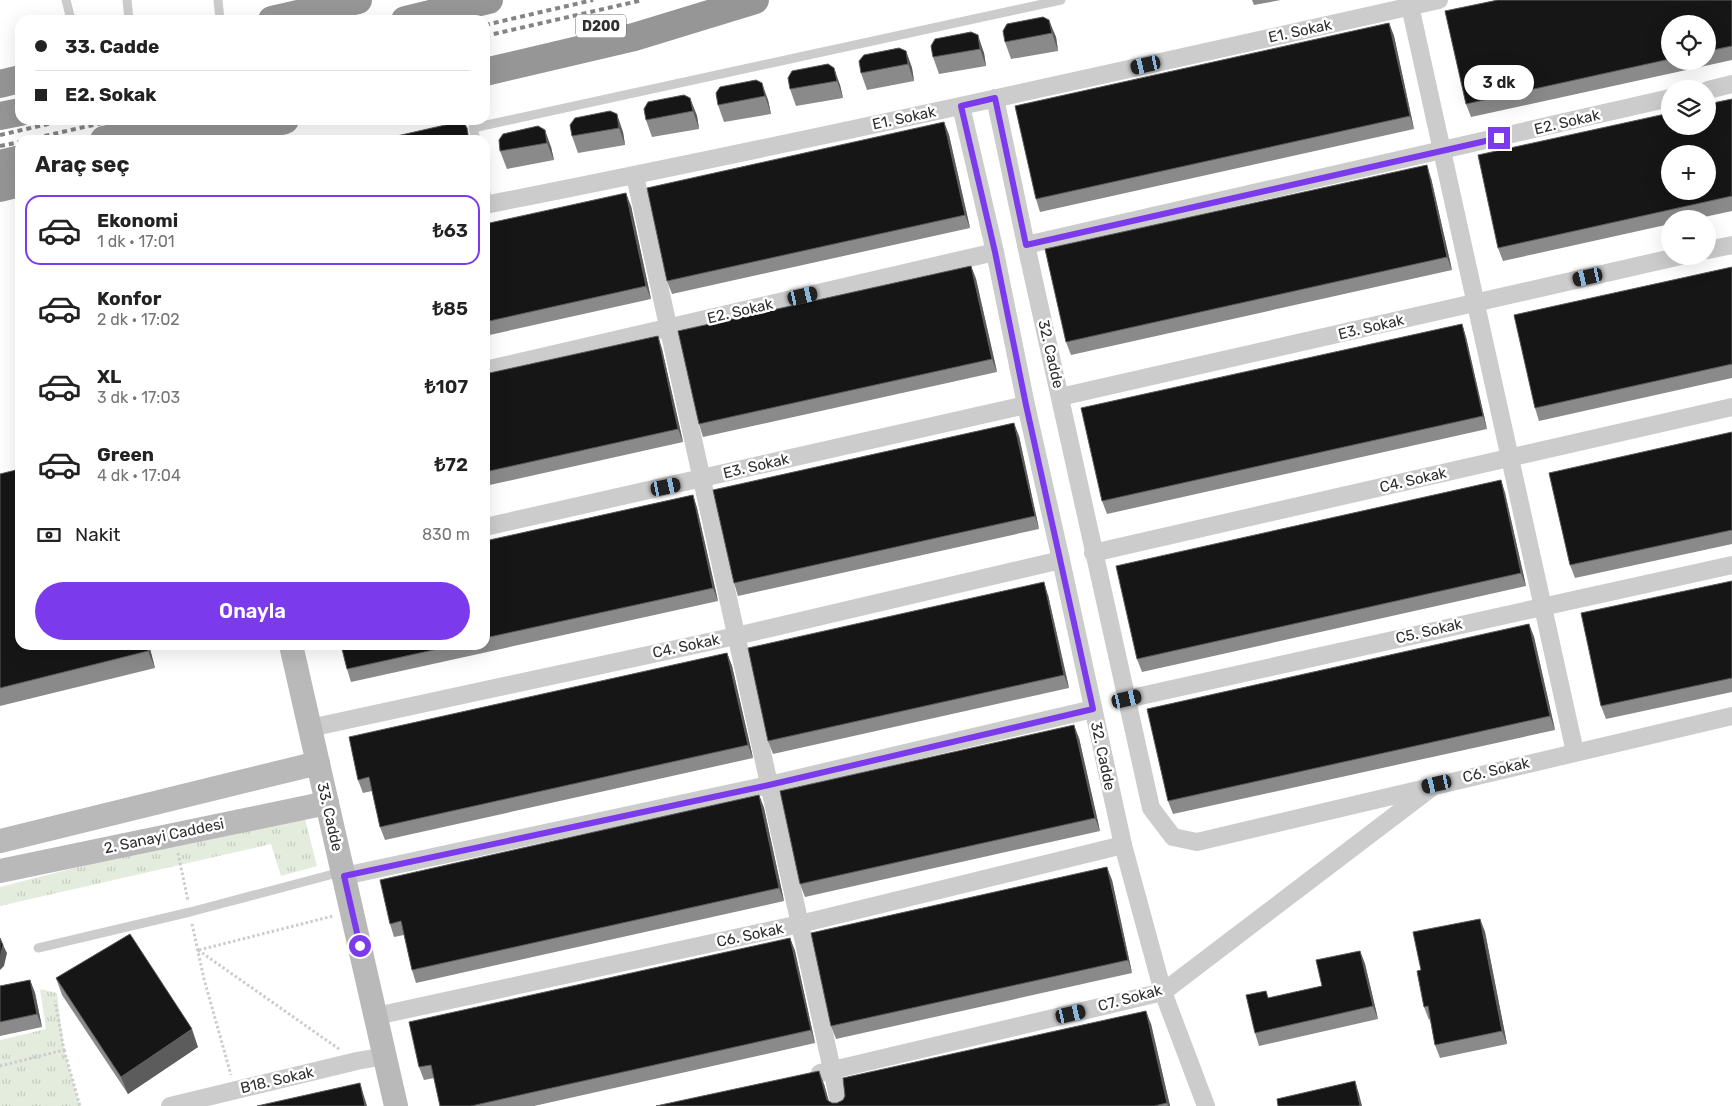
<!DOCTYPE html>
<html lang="tr">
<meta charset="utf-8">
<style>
:root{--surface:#fff;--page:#f6f6f6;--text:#222;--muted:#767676;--line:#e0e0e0;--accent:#7c3aed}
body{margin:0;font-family:Rubik,sans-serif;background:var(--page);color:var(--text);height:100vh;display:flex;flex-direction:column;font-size:19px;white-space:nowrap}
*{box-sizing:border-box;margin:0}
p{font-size:16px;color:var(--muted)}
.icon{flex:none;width:28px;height:28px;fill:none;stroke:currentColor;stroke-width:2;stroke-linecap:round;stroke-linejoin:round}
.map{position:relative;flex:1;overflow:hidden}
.side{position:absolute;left:15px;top:135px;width:475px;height:515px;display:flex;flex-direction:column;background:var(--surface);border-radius:15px;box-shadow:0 5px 20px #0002}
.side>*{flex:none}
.guide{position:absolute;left:15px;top:15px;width:475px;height:110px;border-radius:15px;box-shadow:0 5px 20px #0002;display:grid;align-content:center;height:110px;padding:0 20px;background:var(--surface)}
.controls{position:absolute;left:1661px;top:15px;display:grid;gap:10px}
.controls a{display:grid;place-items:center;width:55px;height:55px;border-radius:50%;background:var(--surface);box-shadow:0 5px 20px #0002;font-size:25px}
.end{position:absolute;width:22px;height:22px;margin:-11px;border:6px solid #7c3aed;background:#fff;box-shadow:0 0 0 2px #fff}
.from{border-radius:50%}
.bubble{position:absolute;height:35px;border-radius:18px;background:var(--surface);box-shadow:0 5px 20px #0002;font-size:16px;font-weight:600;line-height:35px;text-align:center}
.car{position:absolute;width:15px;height:30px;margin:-15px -8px;border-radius:6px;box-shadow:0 0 4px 1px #0007;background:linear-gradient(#222 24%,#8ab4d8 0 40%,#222 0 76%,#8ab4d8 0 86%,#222 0)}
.guide b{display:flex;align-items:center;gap:18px;height:48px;font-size:19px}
.guide b+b{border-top:1px solid var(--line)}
.guide i{width:12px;height:12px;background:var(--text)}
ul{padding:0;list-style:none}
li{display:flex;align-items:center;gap:15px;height:70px;margin:0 10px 8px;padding:0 10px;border:2px solid transparent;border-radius:15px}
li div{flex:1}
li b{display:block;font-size:19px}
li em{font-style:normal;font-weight:600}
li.selected{border-color:var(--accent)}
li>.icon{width:45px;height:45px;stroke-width:1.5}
h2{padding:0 20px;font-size:22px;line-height:60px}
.pay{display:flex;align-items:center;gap:12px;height:55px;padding:0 20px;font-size:19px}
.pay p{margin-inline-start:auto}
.button{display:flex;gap:10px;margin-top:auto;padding:10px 20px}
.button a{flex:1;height:58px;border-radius:30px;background:var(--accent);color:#fff;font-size:20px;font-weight:600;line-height:58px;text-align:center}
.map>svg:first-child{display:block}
.grass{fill:url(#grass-tufts)}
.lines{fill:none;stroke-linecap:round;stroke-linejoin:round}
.path{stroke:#ccc;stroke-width:3;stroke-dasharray:2.5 2.5;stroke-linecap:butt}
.lane{stroke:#ccc;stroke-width:9}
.street{stroke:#ccc;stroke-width:18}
.secondary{stroke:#b9b9b9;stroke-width:24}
.highway{stroke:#969696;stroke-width:28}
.rail{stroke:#848484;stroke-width:4;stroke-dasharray:5 4;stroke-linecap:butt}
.wall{fill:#8a8a8a;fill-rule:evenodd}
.shaded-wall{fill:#5c5c5c}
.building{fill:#161616;stroke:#5c5c5c;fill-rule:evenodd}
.route{stroke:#7c3aed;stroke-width:6}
.labels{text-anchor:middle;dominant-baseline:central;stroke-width:5;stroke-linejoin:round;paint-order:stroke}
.shield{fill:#fff;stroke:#6d6d6d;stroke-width:1}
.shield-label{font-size:14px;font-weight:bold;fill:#2f2f2f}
.street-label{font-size:15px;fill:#2f2f2f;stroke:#fff}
</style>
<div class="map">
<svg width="1732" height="1106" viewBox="0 0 1732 1106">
<defs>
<pattern id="grass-tufts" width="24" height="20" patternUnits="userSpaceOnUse" patternTransform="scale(1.25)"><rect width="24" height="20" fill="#e4ecde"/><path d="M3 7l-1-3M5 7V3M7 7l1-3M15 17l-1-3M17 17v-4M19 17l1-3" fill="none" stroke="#c4cbbf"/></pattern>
</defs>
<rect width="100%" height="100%" fill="#fff"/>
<g class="grass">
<path d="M304,815L317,866L281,876L271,844L0,906V887L94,863Z"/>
<path d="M40,989L57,993L64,1050L80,1106H0V1040L46,1029Z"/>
</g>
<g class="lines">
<g class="path">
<path d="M178,853L188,901"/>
<path d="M192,924L204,979L231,1075"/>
<path d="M198,950L339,1049"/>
<path d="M199,950L333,916"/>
<path d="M64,1050L80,1106"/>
<path d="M0,1066L64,1050L55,1001"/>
</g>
<g class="lane">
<path d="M66,0L71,20"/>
<path d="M127,0L129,20"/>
<path d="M218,0L220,20"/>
<path d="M476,140L473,128L1061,0"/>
<path d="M485,187L488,205"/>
<path d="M38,948L190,912L341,872"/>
</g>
<g class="street">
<path d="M1410,6L1575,752"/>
<path d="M1708,90L1732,84"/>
<path d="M995,98L1026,245L1151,808L1173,837L1197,842L1732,716"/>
<path d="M961,106L995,252L1026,405L1061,560L1123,845L1163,992L1206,1106"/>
<path d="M635,176L840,1106"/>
<path d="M485,205C804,142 1122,71 1439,0"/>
<path d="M1026,245L1670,98"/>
<path d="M1708,250L1732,245"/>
<path d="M485,370L995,252"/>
<path d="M1060,397L1681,256"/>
<path d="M485,527L1026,405"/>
<path d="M1093,553L1732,407"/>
<path d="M1127,699L1732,565"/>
<path d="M310,728L736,636L1061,560"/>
<path d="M344,876L769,785L1093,709"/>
<path d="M376,1016L800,924L1123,845"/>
<path d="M820,1073L1163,992L1431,788"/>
<path d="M170,1106L357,1061L385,1056"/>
</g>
<g class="secondary">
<path d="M291,645L396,1106"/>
<path d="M0,841L318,763"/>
<path d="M0,871L327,803"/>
</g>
<g class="highway">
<path d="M272,20L358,0"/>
<path d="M405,20L489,0"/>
<path d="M485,72L634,37L755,0"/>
<path d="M0,84L20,79"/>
<path d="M0,116L20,112"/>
<path d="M104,140L191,120"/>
<path d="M200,140L285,120"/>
<path d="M0,164L20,159"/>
<path d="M0,188L20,183"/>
</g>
<g class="rail">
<path d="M485,25L593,0"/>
<path d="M485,36L643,0"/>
<path d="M0,135L66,120"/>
<path d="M27,140L115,120"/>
<path d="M0,146L20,142"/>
</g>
</g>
<g class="wall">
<path d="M1252,0H1281L1254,5Z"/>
<path d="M1498,0H1732V60L1471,117L1466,104L1445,11ZM1670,24H1708V61H1670Z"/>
<path d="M1043,17L1056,37L1058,51L1011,59L1005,42Z"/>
<path d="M1389,23L1394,36L1414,129L1040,212L1036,199Z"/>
<path d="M971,32L984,53L986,66L939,74L933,57Z"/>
<path d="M906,51L912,68L914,81L867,90L861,73Z"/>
<path d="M828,64L840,85L843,98L796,106L790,89Z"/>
<path d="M756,80L768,100L771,114L724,122L718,105Z"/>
<path d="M690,98L697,116L699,129L652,137L646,120Z"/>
<path d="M1732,99V211L1695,219H1670V224L1503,261L1498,248Z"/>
<path d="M610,111L623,132L625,145L578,153L572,136Z"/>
<path d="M944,122L949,135L970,228L672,294L667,281Z"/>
<path d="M538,126L551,147L554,160L507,169L500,151Z"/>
<path d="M1431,178L1452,270L1071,355L1066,342Z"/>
<path d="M631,206L651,299L485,336V224Z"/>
<path d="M971,266L976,279L997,372L703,437L699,424Z"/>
<path d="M1732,267V378L1539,421L1535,408Z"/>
<path d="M1462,324L1466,337L1487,429L1107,514L1102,501Z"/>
<path d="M658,336L662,349L683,442L485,486V374Z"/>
<path d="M1732,432V544L1575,578L1570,565Z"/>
<path d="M1019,436L1039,529L738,596L734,583Z"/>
<path d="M0,474L20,645H149L155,668L0,706Z"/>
<path d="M1501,480L1505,493L1526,586L1142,672L1137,659Z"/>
<path d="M693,495L697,508L718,601L351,682L347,669L341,645H485V541Z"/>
<path d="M1732,581V692L1606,719L1601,706Z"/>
<path d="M1048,595L1069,688L773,754L768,741Z"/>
<path d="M1529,624L1534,637L1555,730L1173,814L1168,801Z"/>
<path d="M727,653L732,666L753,758L385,840L380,827L372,791L363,793L358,780Z"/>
<path d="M1079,738L1100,831L805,897L800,884Z"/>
<path d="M759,795L764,808L784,901L416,983L412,970L404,935L394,937L390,924Z"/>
<path d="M1112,880L1132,973L836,1039L831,1026Z"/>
<path d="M1480,919L1485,932L1507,1044L1440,1058L1435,1045L1430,1019L1429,1020L1424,1007L1421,970Z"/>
<path d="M790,938L795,951L815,1043L534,1106H440L434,1078L424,1080L419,1067Z"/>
<path d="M1360,951L1365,964L1378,1019L1259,1046L1255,1033L1269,998L1322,986Z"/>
<path d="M56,978L198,1047L128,1094L62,995Z"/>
<path d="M30,980L35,993L42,1027L0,1036V986Z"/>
<path d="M1151,1024L1170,1106H656L824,1084L829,1101L832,1103H837Z"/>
</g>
<g class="shaded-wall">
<path d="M1049,20L1056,37L1058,51L1052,33Z"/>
<path d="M1389,23L1394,36L1414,129L1410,116Z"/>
<path d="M978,35L984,53L986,66L980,49Z"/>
<path d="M906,51L912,68L914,81L908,64Z"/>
<path d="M834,68L840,85L843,98L837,81Z"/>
<path d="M762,83L768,100L771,114L765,96Z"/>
<path d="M690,98L697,116L699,129L693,111Z"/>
<path d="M617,114L623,132L625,145L619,128Z"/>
<path d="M944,122L949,135L970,228L965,215Z"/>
<path d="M545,130L551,147L554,160L547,143Z"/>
<path d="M1427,165L1431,178L1452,270L1447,257Z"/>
<path d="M626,193L631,206L651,299L646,286Z"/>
<path d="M971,266L976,279L997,372L992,359Z"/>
<path d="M1462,324L1466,337L1487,429L1483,416Z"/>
<path d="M658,336L662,349L683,442L678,429Z"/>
<path d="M1014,423L1019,436L1039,529L1035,516Z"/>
<path d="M1501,480L1505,493L1526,586L1521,573Z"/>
<path d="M693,495L697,508L718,601L713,588Z"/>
<path d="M1044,582L1048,595L1069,688L1064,675Z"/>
<path d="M1529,624L1534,637L1555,730L1550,716Z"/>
<path d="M147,645H149L155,668L148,651Z"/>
<path d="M727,653L732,666L753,758L748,745Z"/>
<path d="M1074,725L1079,738L1100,831L1095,818Z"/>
<path d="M759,795L764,808L784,901L779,888Z"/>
<path d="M1107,867L1112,880L1132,973L1128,960Z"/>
<path d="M1480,919L1485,932L1507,1044L1502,1031Z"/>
<path d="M790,938L795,951L815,1043L811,1030Z"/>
<path d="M3,945L7,953L4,966L0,970V958Z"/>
<path d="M1360,951L1365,964L1378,1019L1373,1006Z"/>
<path d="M30,980L35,993L42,1027L37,1014Z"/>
<path d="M1146,1011L1151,1024L1170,1106H1168L1167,1103Z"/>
<path d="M192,1029L198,1047L128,1094L121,1077Z"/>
<path d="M819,1071L824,1084L830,1106L827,1100Z"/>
<path d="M1355,1081L1359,1094L1362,1106H1360Z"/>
<path d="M360,1083L364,1096L367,1106H365Z"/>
</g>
<g class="building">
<path d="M1498,0H1732V46L1708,51V24H1670V59L1466,104L1445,11Z"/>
<path d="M1043,17L1049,20L1052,33L1005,42L1003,31L1007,24Z"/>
<path d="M1389,23L1410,116L1036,199L1015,106Z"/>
<path d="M971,32L978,35L980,49L933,57L931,46L935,39Z"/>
<path d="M899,48L906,51L908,64L861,73L859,61L864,55Z"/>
<path d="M828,64L834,68L837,81L790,89L788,78L792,71Z"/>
<path d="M756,80L762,83L765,96L718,105L716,93L720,87Z"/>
<path d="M684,95L690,98L693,111L646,120L644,109L648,102Z"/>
<path d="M1732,99V196L1498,248L1478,155L1670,113V126H1708V104ZM1670,154H1708V191H1670Z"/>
<path d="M610,111L617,114L619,128L572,136L570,125L575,118Z"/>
<path d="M463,121L467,128L469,140H379Z"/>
<path d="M944,122L965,215L667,281L647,188Z"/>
<path d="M538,126L545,130L547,143L500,151L499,140L503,134Z"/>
<path d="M1427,165L1447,257L1066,342L1045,249Z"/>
<path d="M626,193L646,286L485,322V224Z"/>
<path d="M971,266L992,359L699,424L678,331Z"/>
<path d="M1732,267V364L1535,408L1514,315Z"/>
<path d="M1462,324L1483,416L1102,501L1081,408Z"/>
<path d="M658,336L678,429L485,472V374Z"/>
<path d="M1014,423L1035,516L734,583L713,490Z"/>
<path d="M1732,432V530L1570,565L1549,473Z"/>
<path d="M20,469V645H147L148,651L0,688V474Z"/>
<path d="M1501,480L1521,573L1137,659L1116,566Z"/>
<path d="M693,495L713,588L485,638V541Z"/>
<path d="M1732,581V678L1601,706L1581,613Z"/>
<path d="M1044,582L1064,675L768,741L748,648Z"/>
<path d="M1529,624L1550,716L1168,801L1147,709Z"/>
<path d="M341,645H456L347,669Z"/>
<path d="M727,653L748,745L380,827L369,777L358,780L349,737Z"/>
<path d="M1074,725L1095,818L800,884L780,791Z"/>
<path d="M759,795L779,888L412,970L401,921L390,924L380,880Z"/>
<path d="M1107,867L1128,960L831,1026L811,933Z"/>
<path d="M1480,919L1502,1031L1435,1045L1428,1006L1424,1007L1417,971L1421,970L1413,932Z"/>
<path d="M130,934L192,1029L121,1077L56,978Z"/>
<path d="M0,938L3,945L0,958Z"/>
<path d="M790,938L811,1030L471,1106H440L431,1065L419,1067L409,1022Z"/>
<path d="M1360,951L1373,1006L1255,1033L1246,995L1266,991L1268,998L1322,986L1316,960Z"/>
<path d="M30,980L37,1014L0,1022V986Z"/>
<path d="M1146,1011L1167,1103L1154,1106H656L819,1071L827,1100L832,1103H837L843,1100L845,1096L843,1078Z"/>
<path d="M1355,1081L1360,1106H1278L1277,1099Z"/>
<path d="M360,1083L365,1106H257Z"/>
</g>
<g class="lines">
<path class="route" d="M360,946L344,876L769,785L1093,709L1026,405L995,252L961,106L995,98L1026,245L1499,138"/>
</g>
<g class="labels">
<rect class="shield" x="576" y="14.5" width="50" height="23" rx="4"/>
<g class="shield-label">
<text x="601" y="26">D200</text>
</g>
<g class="street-label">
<text transform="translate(1300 31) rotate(-12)">E1. Sokak</text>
<text transform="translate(904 118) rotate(-12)">E1. Sokak</text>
<text transform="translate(1567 122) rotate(-13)">E2. Sokak</text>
<text transform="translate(740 311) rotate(-13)">E2. Sokak</text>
<text transform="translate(1371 327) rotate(-13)">E3. Sokak</text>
<text transform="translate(1051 354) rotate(77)">32. Cadde</text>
<text transform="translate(756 466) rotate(-13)">E3. Sokak</text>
<text transform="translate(1413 480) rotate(-13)">C4. Sokak</text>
<text transform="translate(1429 631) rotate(-13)">C5. Sokak</text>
<text transform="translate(686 646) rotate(-12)">C4. Sokak</text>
<text transform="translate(1103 756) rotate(78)">32. Cadde</text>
<text transform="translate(1496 770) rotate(-13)">C6. Sokak</text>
<text transform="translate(330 817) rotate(77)">33. Cadde</text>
<text transform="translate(164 836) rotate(-12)">2. Sanayi Caddesi</text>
<text transform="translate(750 935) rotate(-12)">C6. Sokak</text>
<text transform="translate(1130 998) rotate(-15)">C7. Sokak</text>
<text transform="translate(277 1080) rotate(-13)">B18. Sokak</text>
</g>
</g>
</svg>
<div class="controls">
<a><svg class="icon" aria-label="locate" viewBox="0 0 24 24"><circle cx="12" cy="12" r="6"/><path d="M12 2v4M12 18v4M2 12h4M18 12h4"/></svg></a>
<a><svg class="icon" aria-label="layers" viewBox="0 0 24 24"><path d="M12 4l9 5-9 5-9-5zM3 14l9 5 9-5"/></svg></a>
<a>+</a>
<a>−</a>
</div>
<i class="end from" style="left:360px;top:946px"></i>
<i class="end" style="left:1499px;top:138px"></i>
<div class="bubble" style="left:1464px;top:65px;width:70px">3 dk</div>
<i class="car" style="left:1146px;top:65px;rotate:257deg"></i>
<i class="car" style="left:1588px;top:277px;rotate:257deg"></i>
<i class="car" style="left:803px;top:296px;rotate:77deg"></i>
<i class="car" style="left:666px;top:487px;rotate:78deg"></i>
<i class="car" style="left:1127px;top:699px;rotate:77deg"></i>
<i class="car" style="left:1437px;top:784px;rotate:257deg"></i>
<i class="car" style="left:1071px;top:1014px;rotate:77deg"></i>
<div class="guide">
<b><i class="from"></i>33. Cadde</b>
<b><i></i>E2. Sokak</b>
</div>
<section class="side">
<h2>Araç seç</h2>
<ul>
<li class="selected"><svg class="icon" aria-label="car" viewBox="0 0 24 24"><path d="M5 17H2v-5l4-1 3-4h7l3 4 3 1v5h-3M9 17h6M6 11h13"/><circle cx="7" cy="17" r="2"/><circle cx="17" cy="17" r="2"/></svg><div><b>Ekonomi</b><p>1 dk · 17:01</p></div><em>₺63</em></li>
<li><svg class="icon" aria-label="car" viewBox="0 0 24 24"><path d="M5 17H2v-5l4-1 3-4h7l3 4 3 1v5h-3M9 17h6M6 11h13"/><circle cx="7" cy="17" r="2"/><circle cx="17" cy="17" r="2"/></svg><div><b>Konfor</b><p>2 dk · 17:02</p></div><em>₺85</em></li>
<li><svg class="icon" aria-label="car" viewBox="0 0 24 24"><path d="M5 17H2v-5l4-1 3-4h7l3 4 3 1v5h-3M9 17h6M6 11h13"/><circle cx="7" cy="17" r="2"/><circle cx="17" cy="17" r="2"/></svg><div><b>XL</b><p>3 dk · 17:03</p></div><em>₺107</em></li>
<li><svg class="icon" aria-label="car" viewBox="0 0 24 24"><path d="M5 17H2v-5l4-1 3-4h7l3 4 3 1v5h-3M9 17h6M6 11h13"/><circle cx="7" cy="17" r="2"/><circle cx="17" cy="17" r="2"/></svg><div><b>Green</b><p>4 dk · 17:04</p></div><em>₺72</em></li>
</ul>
<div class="pay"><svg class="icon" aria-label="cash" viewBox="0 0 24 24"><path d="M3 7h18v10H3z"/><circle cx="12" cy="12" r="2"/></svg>Nakit<p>830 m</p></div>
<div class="button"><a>Onayla</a></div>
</section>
</div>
